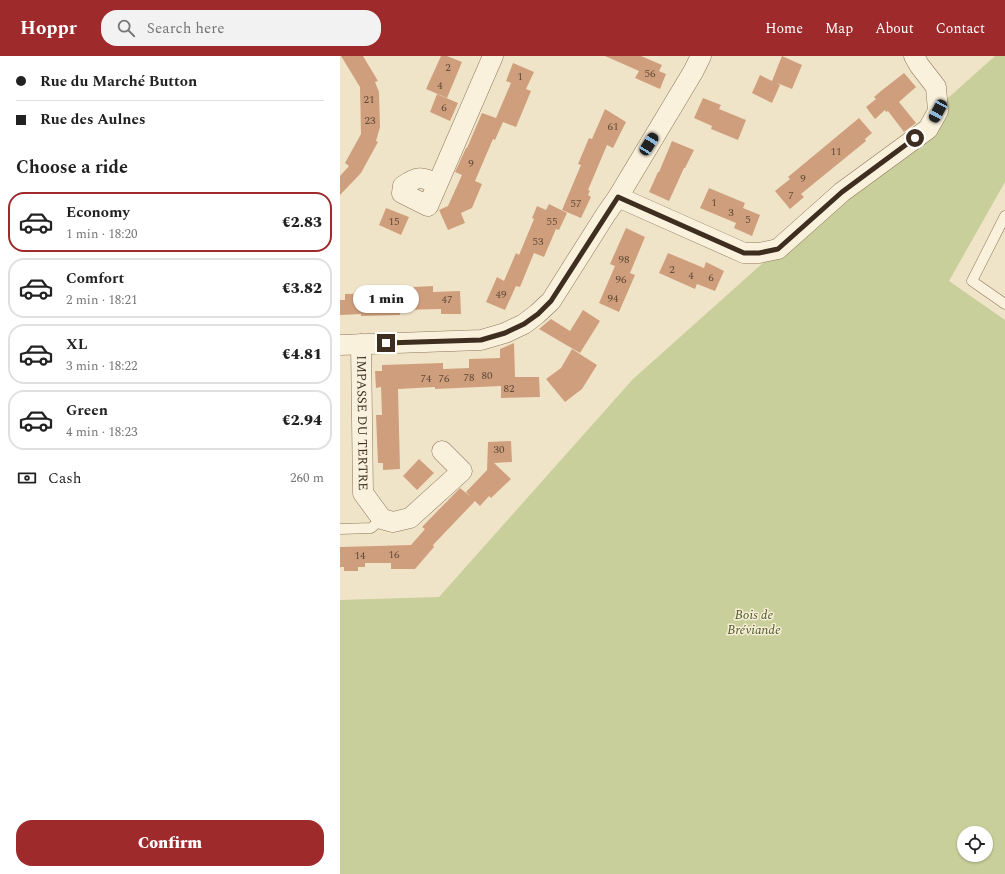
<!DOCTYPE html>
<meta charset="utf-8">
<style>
:root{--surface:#fff;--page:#f2f2f2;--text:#222;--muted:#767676;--line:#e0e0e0;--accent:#9e2a2b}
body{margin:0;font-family:Spectral,serif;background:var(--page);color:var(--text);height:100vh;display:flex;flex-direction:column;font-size:15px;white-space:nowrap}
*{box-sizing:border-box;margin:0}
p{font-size:13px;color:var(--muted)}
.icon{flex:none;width:22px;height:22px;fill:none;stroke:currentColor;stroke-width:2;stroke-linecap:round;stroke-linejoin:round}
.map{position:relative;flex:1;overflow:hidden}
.side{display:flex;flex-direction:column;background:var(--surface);width:340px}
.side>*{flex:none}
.guide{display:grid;align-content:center;height:88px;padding:0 16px;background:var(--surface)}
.controls{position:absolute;left:617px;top:770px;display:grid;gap:8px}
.controls a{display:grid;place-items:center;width:36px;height:36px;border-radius:50%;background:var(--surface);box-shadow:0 1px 3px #0004;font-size:20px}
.end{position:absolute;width:18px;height:18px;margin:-9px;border:5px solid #3d2e20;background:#fff;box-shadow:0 0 0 2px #fff}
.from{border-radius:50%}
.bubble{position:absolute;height:28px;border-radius:14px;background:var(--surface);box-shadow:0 1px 3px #0004;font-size:13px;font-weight:800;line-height:28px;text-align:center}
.car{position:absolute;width:12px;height:24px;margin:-12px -6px;border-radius:5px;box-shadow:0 0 3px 1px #0007;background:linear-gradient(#222 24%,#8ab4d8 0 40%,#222 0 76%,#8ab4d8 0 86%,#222 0)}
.guide b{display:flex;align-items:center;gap:14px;height:38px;font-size:15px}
.guide b+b{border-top:1px solid var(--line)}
.guide i{width:10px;height:10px;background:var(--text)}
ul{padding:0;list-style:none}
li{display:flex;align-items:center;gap:12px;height:60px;margin:0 8px 6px;padding:0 8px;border:2px solid var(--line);border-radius:16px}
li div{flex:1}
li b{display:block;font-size:15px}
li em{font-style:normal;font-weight:800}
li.active{border-color:var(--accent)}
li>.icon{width:36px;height:36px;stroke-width:1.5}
h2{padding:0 16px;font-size:18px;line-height:48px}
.pay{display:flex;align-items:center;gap:10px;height:44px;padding:0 16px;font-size:15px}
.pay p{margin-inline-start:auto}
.cta{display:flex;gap:8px;margin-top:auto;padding:8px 16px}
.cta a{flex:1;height:46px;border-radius:16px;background:var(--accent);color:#fff;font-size:16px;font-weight:800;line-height:46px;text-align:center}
header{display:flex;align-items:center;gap:24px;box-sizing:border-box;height:56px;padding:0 20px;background:var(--accent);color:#fff}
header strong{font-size:19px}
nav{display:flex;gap:22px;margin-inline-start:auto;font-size:14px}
.search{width:280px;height:36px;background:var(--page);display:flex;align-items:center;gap:10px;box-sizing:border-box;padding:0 14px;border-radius:16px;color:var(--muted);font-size:15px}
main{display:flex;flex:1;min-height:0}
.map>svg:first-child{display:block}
.green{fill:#c9cf9b;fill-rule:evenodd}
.building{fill:#cf9f7d}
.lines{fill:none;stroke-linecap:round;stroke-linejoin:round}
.service-casing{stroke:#8d765c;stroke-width:11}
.minor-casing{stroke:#8d765c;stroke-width:21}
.service{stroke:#faf1dc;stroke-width:10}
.minor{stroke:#faf1dc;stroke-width:20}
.route{stroke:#3d2e20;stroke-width:5}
.labels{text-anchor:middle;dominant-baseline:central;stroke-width:3;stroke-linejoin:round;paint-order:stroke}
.number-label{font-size:11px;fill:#624a37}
.street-label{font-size:13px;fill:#3d2e20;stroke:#f7eed8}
.park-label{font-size:13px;font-style:italic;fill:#4d5a26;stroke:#f7eed8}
</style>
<header>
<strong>Hoppr</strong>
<div class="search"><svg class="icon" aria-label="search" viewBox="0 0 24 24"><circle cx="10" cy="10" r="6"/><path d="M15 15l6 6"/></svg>Search here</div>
<nav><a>Home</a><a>Map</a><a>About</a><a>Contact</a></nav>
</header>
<main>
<section class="side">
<div class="guide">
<b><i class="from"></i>Rue du Marché Button</b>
<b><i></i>Rue des Aulnes</b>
</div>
<h2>Choose a ride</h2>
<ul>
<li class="active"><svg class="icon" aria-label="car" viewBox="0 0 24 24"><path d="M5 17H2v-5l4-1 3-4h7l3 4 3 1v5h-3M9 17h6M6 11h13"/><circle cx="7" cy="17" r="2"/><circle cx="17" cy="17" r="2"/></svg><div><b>Economy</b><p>1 min · 18:20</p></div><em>€2.83</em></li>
<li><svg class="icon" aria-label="car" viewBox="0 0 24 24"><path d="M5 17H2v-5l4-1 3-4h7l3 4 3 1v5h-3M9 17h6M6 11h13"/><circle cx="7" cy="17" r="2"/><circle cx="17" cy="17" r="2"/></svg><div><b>Comfort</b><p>2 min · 18:21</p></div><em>€3.82</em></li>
<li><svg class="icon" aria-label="car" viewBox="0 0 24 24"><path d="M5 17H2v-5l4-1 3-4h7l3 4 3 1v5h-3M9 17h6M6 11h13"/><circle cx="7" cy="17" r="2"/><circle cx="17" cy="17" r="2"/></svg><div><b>XL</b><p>3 min · 18:22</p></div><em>€4.81</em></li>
<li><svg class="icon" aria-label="car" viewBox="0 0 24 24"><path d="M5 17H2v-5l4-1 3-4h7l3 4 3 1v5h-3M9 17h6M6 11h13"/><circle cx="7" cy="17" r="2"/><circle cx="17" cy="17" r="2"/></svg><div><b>Green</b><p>4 min · 18:23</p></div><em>€2.94</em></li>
</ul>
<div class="pay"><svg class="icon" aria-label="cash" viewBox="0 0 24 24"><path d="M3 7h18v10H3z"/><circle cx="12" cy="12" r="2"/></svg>Cash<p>260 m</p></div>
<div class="cta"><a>Confirm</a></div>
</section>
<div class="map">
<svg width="665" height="818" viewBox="0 0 665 818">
<rect width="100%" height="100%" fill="#f0e4c8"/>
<path class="green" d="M655,0H665V126L609,225L665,264V818H0V544L99,541L293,323ZM624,777H646V799H624Z"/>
<g class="building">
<path d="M1,0H23L38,25L35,26L39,36L40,71L36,85L38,86L21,117L0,139V120L9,110L5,107L21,78L20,31Z"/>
<path d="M101,0H107L122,6L107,42L86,33Z"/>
<path d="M265,0H301L322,9L319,15L326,18L320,33L295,22L299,15Z"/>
<path d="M442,0L462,9L452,33L437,27L440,29L432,47L412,37L420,19L432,25Z"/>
<path d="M173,7L194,16L186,33L191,35L176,71L163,66L155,84L153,83L135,125L142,128L132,152L121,157L125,167L108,174L99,154L108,150L122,119L115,116L126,92H127L142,57L156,62L171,27L166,25Z"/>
<path d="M564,17L576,31L559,46L576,67L564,76L548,55L546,56L545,54L535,63L526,51L536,43L534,41L541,35Z"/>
<path d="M97,38L118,47L110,65L90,56Z"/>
<path d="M363,42L381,49L379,53L406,64L398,84L371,73L372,70L354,62Z"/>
<path d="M265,53L286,66L273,92L267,89L248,134L250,135L248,139L251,141L241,162L222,154L241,109L238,108L249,82L252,83Z"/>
<path d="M519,62L532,77L525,83L526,85L461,138L464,141L450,153L435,135L450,123L448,121Z"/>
<path d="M332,85L354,94L345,112H344L329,145L309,136L318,116H319Z"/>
<path d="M369,132L405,147L403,152L420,159L412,180L394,172L396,167L360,152Z"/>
<path d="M209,148L227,157L219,174L216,173L204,201L194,197L180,231L176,230L165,254L146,246L157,221L164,225L176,197L179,199L194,163L192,162L197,150L206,154Z"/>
<path d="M46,152L69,161L61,179L39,169Z"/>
<path d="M286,172L305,181L290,217L295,219L279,256L259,247L275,210L270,208Z"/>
<path d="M328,197L364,212L366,206L384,215L375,235L357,228L355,233L319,217Z"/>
<path d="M93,230V236L120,235L121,258H101V253L60,254V259L21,260V258L0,259V244H5V238L40,237H74L73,231Z"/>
<path d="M243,254L260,265L240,297L199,273L211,263L230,275Z"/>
<path d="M174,287L175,321H199L200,341L161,342V330L95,333V331L58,333L60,413L43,414V407H38L36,359H42L41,331L36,332L35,315H42V309L103,307V313L129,312V303L160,302V293Z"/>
<path d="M232,293L257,309L242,333L225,346L206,323L221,312Z"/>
<path d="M171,385L172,406L154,407L171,423L151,442L149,440L140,450L135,445L93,489L94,491L75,513H51V507H25V511H18V515H4V511H0V491L71,489L85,473L82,471L120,432L131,441L126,436L147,414L148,386Z"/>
<path d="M79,403L94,417L77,434L63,420Z"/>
</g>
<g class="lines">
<defs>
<g id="service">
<path d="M665,160L632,225L665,248"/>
<path d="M0,473L31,472L42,463"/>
</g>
<g id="minor">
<path d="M97,128C82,120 77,120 63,130L62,137L88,150L153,0"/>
<path d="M278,141L404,197H419L438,193L502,136L588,73L598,55L596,31L579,9L574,0"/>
<path id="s1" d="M21,288L23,437L42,463L53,466L70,462L122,415L102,395"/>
<path d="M0,289L141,284L165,277L184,268L197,258L211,245L266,158L278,141L353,16L361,0"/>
</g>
</defs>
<use href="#service" class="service-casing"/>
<use href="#minor" class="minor-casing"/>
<use href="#service" class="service"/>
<use href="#minor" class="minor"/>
</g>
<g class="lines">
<path class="route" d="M46,287L141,284L165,277L184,268L198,258L211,245L278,141L404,197H419L438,193L502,136L575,82"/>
</g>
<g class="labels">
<g class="number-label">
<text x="108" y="11">2</text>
<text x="310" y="17">56</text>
<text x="180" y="20">1</text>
<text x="100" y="29">4</text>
<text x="29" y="43">21</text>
<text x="104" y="51">6</text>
<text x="30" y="64">23</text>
<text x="273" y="70">61</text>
<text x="496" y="95">11</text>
<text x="131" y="107">9</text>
<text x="463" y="122">9</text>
<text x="451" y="139">7</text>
<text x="374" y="146">1</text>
<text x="236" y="147">57</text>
<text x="391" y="156">3</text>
<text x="408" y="163">5</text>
<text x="54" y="165">15</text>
<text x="212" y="165">55</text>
<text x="198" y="185">53</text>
<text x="284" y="203">98</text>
<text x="332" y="213">2</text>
<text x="351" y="219">4</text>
<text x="371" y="221">6</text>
<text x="281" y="223">96</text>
<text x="161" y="238">49</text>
<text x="273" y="242">94</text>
<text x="107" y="243">47</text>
<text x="147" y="319">80</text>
<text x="129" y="321">78</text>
<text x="86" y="322">74</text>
<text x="104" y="322">76</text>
<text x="169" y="332">82</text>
<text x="159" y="393">30</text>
<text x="54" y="498">16</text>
<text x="20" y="499">14</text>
</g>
<g class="street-label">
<text stroke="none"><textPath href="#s1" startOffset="79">IMPASSE DU TERTRE</textPath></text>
</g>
<g class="park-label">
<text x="414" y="559">Bois de<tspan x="414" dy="15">Bréviande</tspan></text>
</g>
</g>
</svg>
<div class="controls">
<a><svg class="icon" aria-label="locate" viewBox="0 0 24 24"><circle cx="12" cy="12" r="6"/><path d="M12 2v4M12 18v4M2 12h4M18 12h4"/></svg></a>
</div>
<i class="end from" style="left:575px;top:82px"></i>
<i class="end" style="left:46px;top:287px"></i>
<div class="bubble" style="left:13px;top:229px;width:66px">1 min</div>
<i class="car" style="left:598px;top:55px;rotate:208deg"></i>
<i class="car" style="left:309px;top:88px;rotate:32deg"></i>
</div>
</main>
